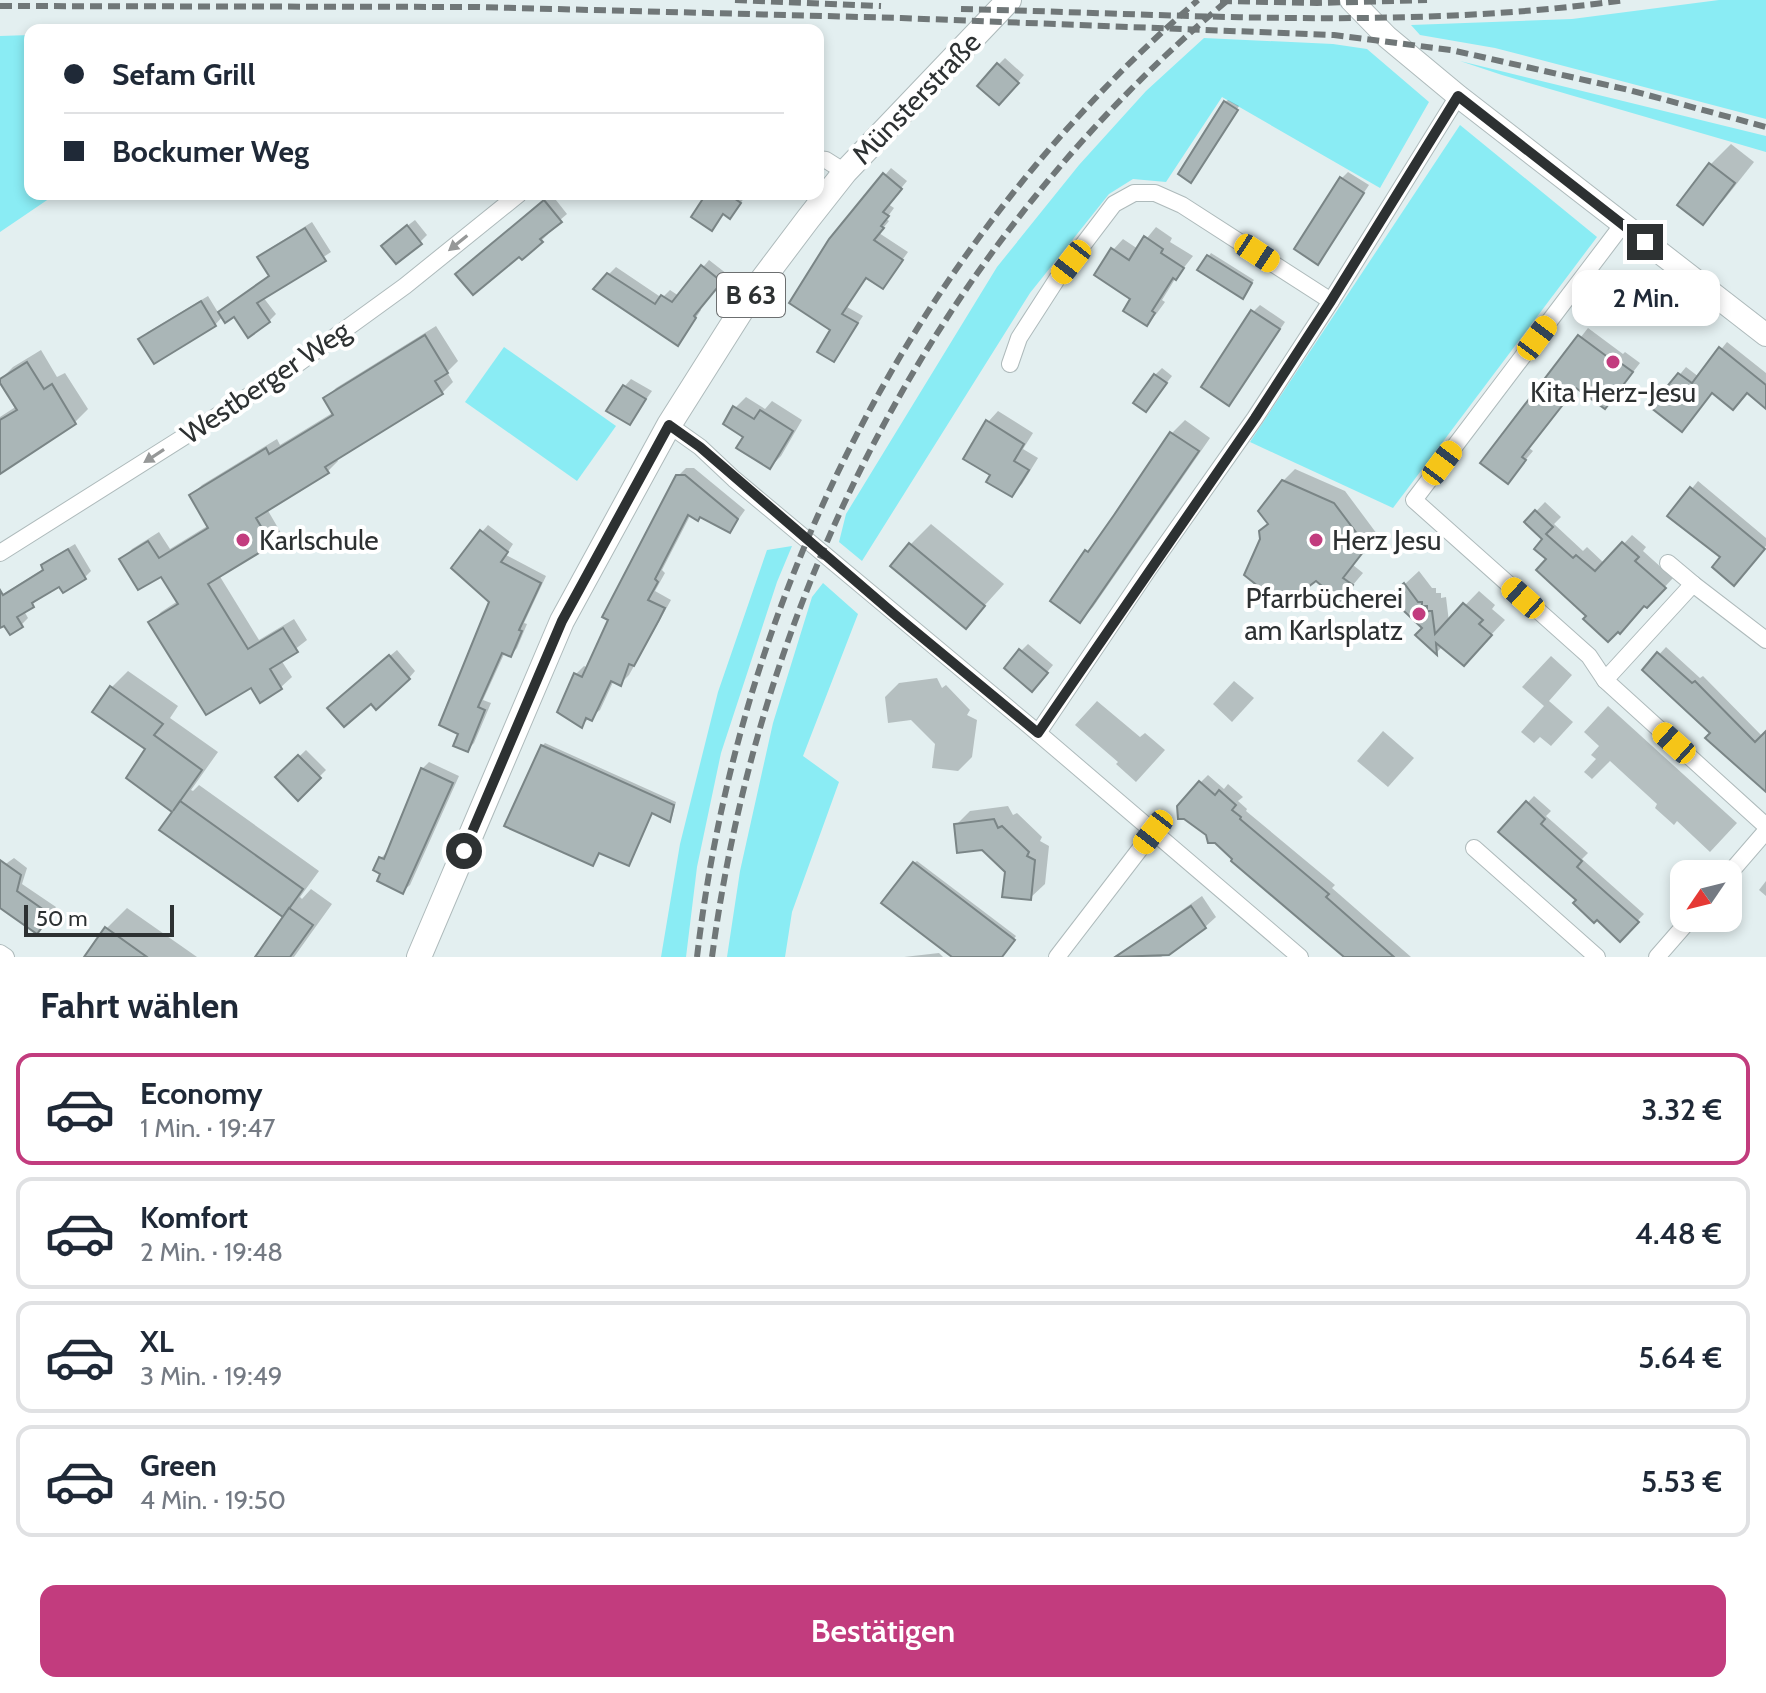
<!DOCTYPE html>
<html lang="de">
<meta charset="utf-8">
<style>
:root{--surface:#fff;--page:#f2f2f3;--text:#1f2937;--muted:#747a83;--line:#e0e1e3;--accent:#c23c7e}
body{margin:0;font-family:Cabin,sans-serif;background:var(--page);color:var(--text);height:100vh;display:flex;flex-direction:column;font-size:30px;white-space:nowrap}
*{box-sizing:border-box;margin:0}
p{font-size:26px;color:var(--muted)}
.icon{flex:none;width:44px;height:44px;fill:none;stroke:currentColor;stroke-width:2;stroke-linecap:round;stroke-linejoin:round}
.map{position:relative;height:957px;overflow:hidden}
.side{display:flex;flex-direction:column;background:var(--surface);flex:1}
.side>*{flex:none}
.banner{position:absolute;left:24px;top:24px;width:800px;height:176px;border-radius:16px;box-shadow:0 4px 12px #0003;display:grid;align-content:center;height:176px;padding:0 40px;background:var(--surface)}
.needle{width:52px;rotate:235deg}
.buttons{position:absolute;left:1670px;top:860px;display:grid;gap:16px}
.buttons a{display:grid;place-items:center;width:72px;height:72px;border-radius:16px;background:var(--surface);box-shadow:0 4px 12px #0003;font-size:40px}
.scale{position:absolute;left:24px;bottom:20px;width:150px;box-sizing:border-box;padding-left:8px;border:4px solid #2d3132;border-top:0;font-size:22px;line-height:28px;white-space:nowrap;color:#2d3132;-webkit-text-stroke:6px #fff;paint-order:stroke}
.end{position:absolute;width:36px;height:36px;margin:-18px;border:10px solid #2d3132;background:#fff;box-shadow:0 0 0 4px #fff}
.from{border-radius:50%}
.bubble{position:absolute;height:56px;border-radius:16px;background:var(--surface);box-shadow:0 4px 12px #0003;font-size:26px;font-weight:600;line-height:56px;text-align:center}
.car{position:absolute;width:24px;height:48px;margin:-24px -12px;border-radius:10px;box-shadow:0 0 6px 2px #0007;background:linear-gradient(#f5c518 24%,#345 0 40%,#f5c518 0 76%,#345 0 86%,#f5c518 0)}
.banner b{display:flex;align-items:center;gap:28px;height:76px;font-size:30px}
.banner b+b{border-top:2px solid var(--line)}
.banner i{width:20px;height:20px;background:var(--text)}
ul{padding:0;list-style:none}
li{display:flex;align-items:center;gap:24px;height:112px;margin:0 16px 12px;padding:0 24px;border:4px solid var(--line);border-radius:16px}
li div{flex:1}
li b{display:block;font-size:30px}
li em{font-style:normal;font-weight:600}
li.selected{border-color:var(--accent)}
li>.icon{width:72px;height:72px;stroke-width:1.5}
h2{padding:0 40px;font-size:36px;line-height:96px}
.cta{display:flex;gap:16px;margin-top:auto;padding:16px 40px}
.cta a{flex:1;height:92px;border-radius:16px;background:var(--accent);color:#fff;font-size:32px;font-weight:600;line-height:92px;text-align:center}
.map>svg:first-child{display:block}
.green{fill:#8aecf4}
.shadow{fill:#0003}
.building{fill:#aab6b7;stroke:#7a8586;stroke-width:2}
.lines{fill:none;stroke-linecap:round;stroke-linejoin:round}
.minor-casing{stroke:#aebabb;stroke-width:18}
.secondary-casing{stroke:#aebabb;stroke-width:24}
.primary-casing{stroke:#aebabb;stroke-width:26}
.minor{stroke:#fff;stroke-width:16}
.secondary{stroke:#fff;stroke-width:22}
.primary{stroke:#fff;stroke-width:24}
.rail{stroke:#707778;stroke-width:6;stroke-dasharray:12 6;stroke-linecap:butt}
.oneway{fill:#969898}
.route{stroke:#2d3132;stroke-width:10}
.poi-dot{fill:#c23c7e;stroke:#fff;stroke-width:3}
.labels{text-anchor:middle;dominant-baseline:central;stroke-width:8;stroke-linejoin:round;paint-order:stroke}
.shield{fill:#fff;stroke:#6c6f70;stroke-width:2}
.shield-label{font-size:26px;font-weight:bold;fill:#2d3132}
.street-label{font-size:28px;fill:#2d3132;stroke:#fff}
.poi-label{font-size:28px;fill:#2d3132;stroke:#fff;text-anchor:start}
</style>
<div class="map">
<svg width="1766" height="957" viewBox="0 0 1766 957">
<rect width="100%" height="100%" fill="#e3eff0"/>
<g class="green">
<path d="M1719,0H1766V119L1495,48L1420,35L1411,25L1572,19Z"/>
<path d="M30,35V194H56L0,232V36Z"/>
<path d="M1204,38L1333,44L1367,49L1429,102L1380,188L1222,97L1166,182L1133,179L1109,194L1030,293L862,561L839,542L846,514L997,267L1079,165L1146,91Z"/>
<path d="M1460,61L1766,136V152L1502,75Z"/>
<path d="M1460,125L1597,237L1393,508L1250,442Z"/>
<path d="M504,347L616,426L577,481L465,402Z"/>
<path d="M792,546L777,582L721,753L697,867L686,957H661L680,844L718,692L767,550Z"/>
<path d="M823,583L858,614L803,756L839,782L792,912L785,957H727L740,871L773,723L812,597Z"/>
</g>
<g class="shadow">
<path d="M1005,58L1024,75L1006,96L998,65Z"/>
<path d="M1228,100L1239,106L1194,178L1225,102Z"/>
<path d="M1731,144L1754,162L1723,201L1702,222L1710,165Z"/>
<path d="M891,168L907,181L888,204L894,208L886,219L889,221L879,233L908,252L883,287L867,276L847,307L863,316L834,359L831,241Z"/>
<path d="M1348,172L1369,185L1318,262L1341,179Z"/>
<path d="M709,194H744L746,196L730,216L724,212L718,221Z"/>
<path d="M552,195L567,214L546,232L548,234L541,241L519,254L465,267Z"/>
<path d="M415,220L427,235L420,242L390,239Z"/>
<path d="M312,222L331,252L263,297L276,314L269,321L235,315L223,316L215,325L141,339L148,332L208,296L219,314L271,275L260,258L266,251Z"/>
<path d="M1156,227L1172,238L1170,242L1193,256L1175,279L1162,300L1165,302L1157,313L1147,324L1113,250L1123,239L1138,249Z"/>
<path d="M1211,253L1254,280L1245,293L1200,269Z"/>
<path d="M709,260L727,274L699,309L701,310L684,336L609,274L616,267L662,298L670,290L679,296Z"/>
<path d="M1260,305L1285,322L1235,396L1253,312Z"/>
<path d="M436,326L458,361L447,372L453,382L442,393L336,458L338,461L328,471L267,509L281,533L270,543L219,575L259,640L294,619L307,640L281,660L292,677L281,687L261,700L251,685L151,622L161,612L178,601L162,574L122,560L132,549L159,532L170,549L209,525L191,496L202,485L277,439L280,445L334,412L326,398L336,388Z"/>
<path d="M1588,328L1623,354L1625,352L1640,363L1613,398L1577,386L1529,448L1533,451L1508,481L1483,462Z"/>
<path d="M1727,342L1766,373V406L1747,391H1712L1653,407L1686,367L1699,377Z"/>
<path d="M41,350L57,377L65,373L88,409L75,422L0,471V417L17,406L0,380L13,367Z"/>
<path d="M1162,368L1172,376L1146,410L1155,375Z"/>
<path d="M631,379L652,391L630,422L625,386Z"/>
<path d="M746,397L765,409L772,401L802,420L781,456L770,467L745,436L735,408Z"/>
<path d="M998,411L1033,433L1023,449L1038,458L1022,484L1011,495L993,474L988,422Z"/>
<path d="M1185,420L1210,438L1093,607L1080,620L1052,601L1087,551L1100,538L1172,433Z"/>
<path d="M686,468H694L745,510L730,531L701,515L691,514L662,570L665,573L655,591L671,600L629,675L621,683L614,680L600,710L581,725L576,674L584,666L588,668L678,476Z"/>
<path d="M1295,469L1345,491L1377,534L1353,565L1363,573L1352,586L1270,523L1283,481Z"/>
<path d="M1698,481L1766,538V546L1740,576L1723,557L1670,516Z"/>
<path d="M1545,502L1561,517L1554,524L1583,551L1587,547L1605,564L1632,535L1646,547L1643,551L1673,578L1647,606L1645,604L1589,616L1549,559L1545,539L1526,522Z"/>
<path d="M931,524L1004,584L966,626L910,545Z"/>
<path d="M488,525L513,544L506,555L546,576L524,623L527,624L517,648L511,655L505,652L483,700L491,703L474,743L467,750L491,602L482,532Z"/>
<path d="M75,544L91,571L84,578L60,584L40,598L24,611L28,618L21,625L0,616V596L45,568L43,565L50,559Z"/>
<path d="M1419,571L1432,588H1436V593H1441V598L1446,597L1449,622L1479,591L1495,605L1492,609L1505,620L1478,649L1443,646L1437,652L1418,635L1425,628L1391,597Z"/>
<path d="M1028,644L1053,665L1039,682L1021,651Z"/>
<path d="M1666,647L1700,678L1703,676L1763,737L1766,734V789L1713,732L1645,670Z"/>
<path d="M397,650L415,671L409,678L371,701H336Z"/>
<path d="M1551,656L1572,675L1549,701L1573,722L1551,746L1540,737L1534,743L1521,732L1544,706L1522,687Z"/>
<path d="M128,671L178,706L170,718L218,752L191,790L193,791L199,785L319,871L300,897L302,899L311,889L332,904L294,957H257L291,910L175,812L148,748L111,688Z"/>
<path d="M937,678L942,688L946,685L970,710L967,715L977,720L972,757L958,771L932,768L935,744L911,720L888,723L885,697L899,683Z"/>
<path d="M1234,681L1254,698L1232,722L1213,704Z"/>
<path d="M1097,701L1140,737L1145,733L1165,750L1136,782L1116,764L1118,762L1075,725Z"/>
<path d="M1608,706L1737,823L1710,852L1677,821L1674,825L1655,808L1657,804L1610,761L1592,779L1584,772L1596,759L1591,755L1599,746L1584,732Z"/>
<path d="M1383,731L1414,758L1388,787L1357,761Z"/>
<path d="M545,743L676,802L672,817L670,819L652,811L629,863L600,851L593,863L542,746Z"/>
<path d="M306,750L326,770L298,798L278,777Z"/>
<path d="M429,762L459,776L410,885L403,891L381,858L388,851L422,769Z"/>
<path d="M1208,775L1224,789L1228,784L1243,797L1238,801L1247,809L1246,811L1335,885L1332,888L1411,957H1345L1200,783Z"/>
<path d="M1534,796L1551,811L1546,816L1588,853L1582,859L1644,914L1620,939L1500,832Z"/>
<path d="M1008,806L1013,815L1017,813L1042,837L1040,841L1049,846L1045,884L1030,898L1007,872L956,825L970,811Z"/>
<path d="M14,858L27,868L22,884L56,907L37,932L0,907V868Z"/>
<path d="M917,861L1016,936L1000,957H955L914,863Z"/>
<path d="M1766,881V896L1759,890Z"/>
<path d="M1202,896L1216,917L1205,927L1161,957H1116Z"/>
<path d="M127,908L197,957H90L106,929Z"/>
<path d="M939,953L943,957H904Z"/>
</g>
<g class="building">
<path d="M997,63L1019,83L999,105L977,86Z"/>
<path d="M1224,101L1238,110L1191,183L1178,174Z"/>
<path d="M1709,163L1735,183L1703,225L1677,205Z"/>
<path d="M883,173L902,189L883,212L889,216L881,226L884,228L874,240L903,260L883,289L866,278L842,314L858,323L834,362L817,352L830,330L789,303L829,239Z"/>
<path d="M1340,177L1364,193L1318,265L1294,249Z"/>
<path d="M706,194H728L741,203L730,219L723,214L712,231L691,217Z"/>
<path d="M544,200L562,222L540,239L543,242L522,260L519,257L473,295L455,274Z"/>
<path d="M407,225L422,244L396,264L381,246Z"/>
<path d="M305,228L326,261L257,303L270,322L248,338L234,317L225,323L218,312L269,276L257,257Z"/>
<path d="M1144,236L1163,249L1161,253L1184,268L1176,280L1173,278L1152,311L1155,313L1147,326L1123,311L1130,299L1094,275L1111,248L1129,260Z"/>
<path d="M1207,255L1252,283L1243,299L1197,270Z"/>
<path d="M701,265L722,282L694,316L696,318L678,346L593,289L607,273L655,304L661,295L672,302Z"/>
<path d="M201,301L216,326L154,364L138,339Z"/>
<path d="M1251,310L1280,329L1229,406L1201,387Z"/>
<path d="M425,335L448,373L435,381L443,394L325,467L329,473L256,518L272,545L208,584L248,649L283,628L298,652L270,669L282,689L260,703L251,688L206,715L148,622L178,604L161,577L138,590L119,559L148,541L159,558L208,528L189,495L266,448L269,454L333,415L323,398Z"/>
<path d="M1578,335L1613,361L1615,359L1633,372L1605,409L1576,388L1522,457L1526,460L1508,484L1480,463Z"/>
<path d="M1719,347L1766,385V409L1747,393L1733,410L1712,393L1682,432L1650,407L1678,373L1692,383Z"/>
<path d="M27,362L44,389L52,384L76,424L0,474V420L17,410L0,383V379Z"/>
<path d="M1154,374L1167,383L1146,412L1133,403Z"/>
<path d="M623,385L646,399L630,425L606,411Z"/>
<path d="M733,406L754,419L760,410L793,431L770,469L736,448L743,437L723,424Z"/>
<path d="M986,420L1024,444L1014,461L1029,470L1012,497L986,482L990,475L963,459Z"/>
<path d="M1170,432L1199,451L1080,623L1050,601L1085,550L1088,552L1114,515Z"/>
<path d="M676,475H685L738,519L730,533L700,517L698,521L688,515L655,579L658,582L648,600L665,608L659,620L634,666L629,664L621,686L611,681L592,721L586,718L582,728L557,712L574,673L582,677L608,620L602,617Z"/>
<path d="M1282,480L1334,503L1367,547L1343,578L1353,585L1340,601L1316,581L1283,606L1244,575L1260,539L1259,531L1268,524L1258,511Z"/>
<path d="M1690,487L1765,549L1734,586L1712,567L1720,557L1667,516Z"/>
<path d="M1535,510L1553,527L1546,534L1573,558L1576,555L1595,571L1622,542L1639,557L1635,561L1666,588L1647,608L1644,606L1620,634L1618,632L1608,642L1583,619L1586,616L1536,570L1546,559L1534,549L1542,539L1524,522Z"/>
<path d="M480,530L508,552L501,562L541,583L519,630L522,631L511,657L502,653L478,707L485,710L468,752L453,746L458,734L439,725L489,602L451,568Z"/>
<path d="M909,543L985,606L966,629L890,566Z"/>
<path d="M68,549L86,579L63,593L59,587L32,603L34,607L17,617L23,627L10,635L4,626L0,628V590L3,595L43,570L41,565Z"/>
<path d="M1404,583L1418,602H1422V606H1427V611H1432L1435,634L1463,603L1483,620L1479,624L1492,635L1464,666L1436,643L1437,655L1415,635L1422,628L1389,597Z"/>
<path d="M1019,649L1048,673L1032,692L1004,668Z"/>
<path d="M1657,652L1692,683L1695,681L1755,742L1766,731V792L1705,738L1710,733L1642,670Z"/>
<path d="M389,655L410,679L376,710L371,704L344,727L327,708Z"/>
<path d="M110,686L163,724L154,735L202,770L173,811L180,801L303,889L283,917L159,830L172,812L126,778L145,749L92,712Z"/>
<path d="M541,745L674,805L670,822L652,813L629,866L599,853L593,866L504,826Z"/>
<path d="M298,755L321,778L298,801L275,777Z"/>
<path d="M421,768L453,783L403,894L377,881L380,874L373,870L379,857L384,859Z"/>
<path d="M1199,781L1215,795L1219,790L1236,805L1232,810L1241,817L1240,819L1329,894L1326,897L1394,957H1344L1231,861L1232,859L1215,843H1208L1206,835L1184,819H1178L1177,806Z"/>
<path d="M1526,801L1545,819L1541,824L1582,861L1577,867L1639,922L1620,942L1597,920L1594,923L1573,903L1576,900L1498,832Z"/>
<path d="M994,819L998,828L1002,826L1029,852L1027,856L1035,860L1031,900L1002,897L1005,872L982,850L957,853L954,824Z"/>
<path d="M0,860L21,875L17,891L51,915L37,934L0,908Z"/>
<path d="M913,862L1015,940L1002,957H952L881,903Z"/>
<path d="M1191,906L1206,928L1169,955L1115,957Z"/>
<path d="M289,908L313,925L290,957H255Z"/>
<path d="M105,927L147,957H84Z"/>
</g>
<g class="lines">
<defs>
<g id="minor">
<path d="M818,159L826,160L845,172"/>
<path d="M1623,224L1414,500L1589,656L1605,680L1766,826"/>
<path d="M1010,364L1019,338L1057,279L1114,204L1134,193H1155L1182,205L1331,301"/>
<path d="M669,425L700,447L734,479L1038,733L1300,957"/>
<path d="M0,553L285,373L405,286L519,194"/>
<path d="M1668,563L1693,584"/>
<path d="M1605,680L1693,584L1766,640"/>
<path d="M1038,733L1148,570L1255,418L1331,301L1458,96"/>
<path d="M1474,848L1597,957"/>
<path d="M1728,875L1766,831"/>
<path d="M0,953L6,957"/>
<path d="M1057,957L1153,832"/>
<path d="M1657,957L1691,918"/>
</g>
<path id="secondary" d="M1351,0L1387,37L1458,96L1766,335"/>
<path id="primary" d="M419,957L562,621L669,425L753,292L808,219L845,172L1009,0"/>
</defs>
<use href="#minor" class="minor-casing"/>
<use href="#secondary" class="secondary-casing"/>
<use href="#primary" class="primary-casing"/>
<use href="#minor" class="minor"/>
<use href="#secondary" class="secondary"/>
<use href="#primary" class="primary"/>
<g class="rail">
<path d="M735,0L881,6"/>
<path d="M1220,1L1317,3L1427,0"/>
<path d="M0,6L477,7L901,18L1334,35L1451,50L1629,90L1766,127"/>
<path d="M961,9C1181,14 1406,31 1625,0"/>
<path d="M697,957C740,589 917,243 1198,0"/>
<path d="M712,957C761,588 941,240 1228,0"/>
</g>
</g>
<defs><path id="oneway-solid" d="M-6-.8H1V-3.2L6.5 0L1 3.2V.8H-6Z" transform="scale(2)"/></defs>
<g class="oneway">
<use href="#oneway-solid" transform="translate(458 243) rotate(141)"/>
<use href="#oneway-solid" transform="translate(154 456) rotate(147)"/>
</g>
<g class="lines">
<path class="route" d="M464,851L562,621L669,425L700,447L894,614L1038,733L1255,418L1331,301L1458,96L1645,242"/>
</g>
<g class="poi-dot">
<circle cx="1613" cy="362" r="8"/>
<circle cx="243" cy="540" r="8"/>
<circle cx="1316" cy="540" r="8"/>
<circle cx="1419" cy="614" r="8"/>
</g>
<g class="labels">
<rect class="shield" x="717" y="273" width="68" height="44" rx="6"/>
<g class="shield-label">
<text x="751" y="295">B 63</text>
</g>
<g class="street-label">
<text transform="translate(916 98) rotate(-46)">Münsterstraße</text>
<text transform="translate(265 382) rotate(-34)">Westberger Weg</text>
</g>
<g class="poi-label">
<text x="1613" y="392" text-anchor="middle">Kita Herz-Jesu</text>
<text x="259" y="540">Karlschule</text>
<text x="1332" y="540">Herz Jesu</text>
<text x="1403" y="598" text-anchor="end">Pfarrbücherei<tspan x="1403" dy="32">am Karlsplatz</tspan></text>
</g>
</g>
</svg>
<div class="buttons">
<a><svg class="needle" viewBox="-14 -14 28 28"><path d="M0-13l5 13h-10z" fill="#e53935"/><path d="M0 13l5-13h-10z" fill="#747a83"/></svg></a>
</div>
<div class="scale">50 m</div>
<i class="end from" style="left:464px;top:851px"></i>
<i class="end" style="left:1645px;top:242px"></i>
<div class="bubble" style="left:1572px;top:270px;width:148px">2 Min.</div>
<i class="car" style="left:1257px;top:253px;rotate:123deg"></i>
<i class="car" style="left:1071px;top:262px;rotate:218deg"></i>
<i class="car" style="left:1537px;top:338px;rotate:37deg"></i>
<i class="car" style="left:1442px;top:463px;rotate:37deg"></i>
<i class="car" style="left:1523px;top:598px;rotate:312deg"></i>
<i class="car" style="left:1674px;top:743px;rotate:312deg"></i>
<i class="car" style="left:1153px;top:832px;rotate:218deg"></i>
<div class="banner">
<b><i class="from"></i>Sefam Grill</b>
<b><i></i>Bockumer Weg</b>
</div>
</div>
<section class="side">
<h2>Fahrt wählen</h2>
<ul>
<li class="selected"><svg class="icon" aria-label="car" viewBox="0 0 24 24"><path d="M5 17H2v-5l4-1 3-4h7l3 4 3 1v5h-3M9 17h6M6 11h13"/><circle cx="7" cy="17" r="2"/><circle cx="17" cy="17" r="2"/></svg><div><b>Economy</b><p>1 Min. · 19:47</p></div><em>3.32 €</em></li>
<li><svg class="icon" aria-label="car" viewBox="0 0 24 24"><path d="M5 17H2v-5l4-1 3-4h7l3 4 3 1v5h-3M9 17h6M6 11h13"/><circle cx="7" cy="17" r="2"/><circle cx="17" cy="17" r="2"/></svg><div><b>Komfort</b><p>2 Min. · 19:48</p></div><em>4.48 €</em></li>
<li><svg class="icon" aria-label="car" viewBox="0 0 24 24"><path d="M5 17H2v-5l4-1 3-4h7l3 4 3 1v5h-3M9 17h6M6 11h13"/><circle cx="7" cy="17" r="2"/><circle cx="17" cy="17" r="2"/></svg><div><b>XL</b><p>3 Min. · 19:49</p></div><em>5.64 €</em></li>
<li><svg class="icon" aria-label="car" viewBox="0 0 24 24"><path d="M5 17H2v-5l4-1 3-4h7l3 4 3 1v5h-3M9 17h6M6 11h13"/><circle cx="7" cy="17" r="2"/><circle cx="17" cy="17" r="2"/></svg><div><b>Green</b><p>4 Min. · 19:50</p></div><em>5.53 €</em></li>
</ul>
<div class="cta"><a>Bestätigen</a></div>
</section>
